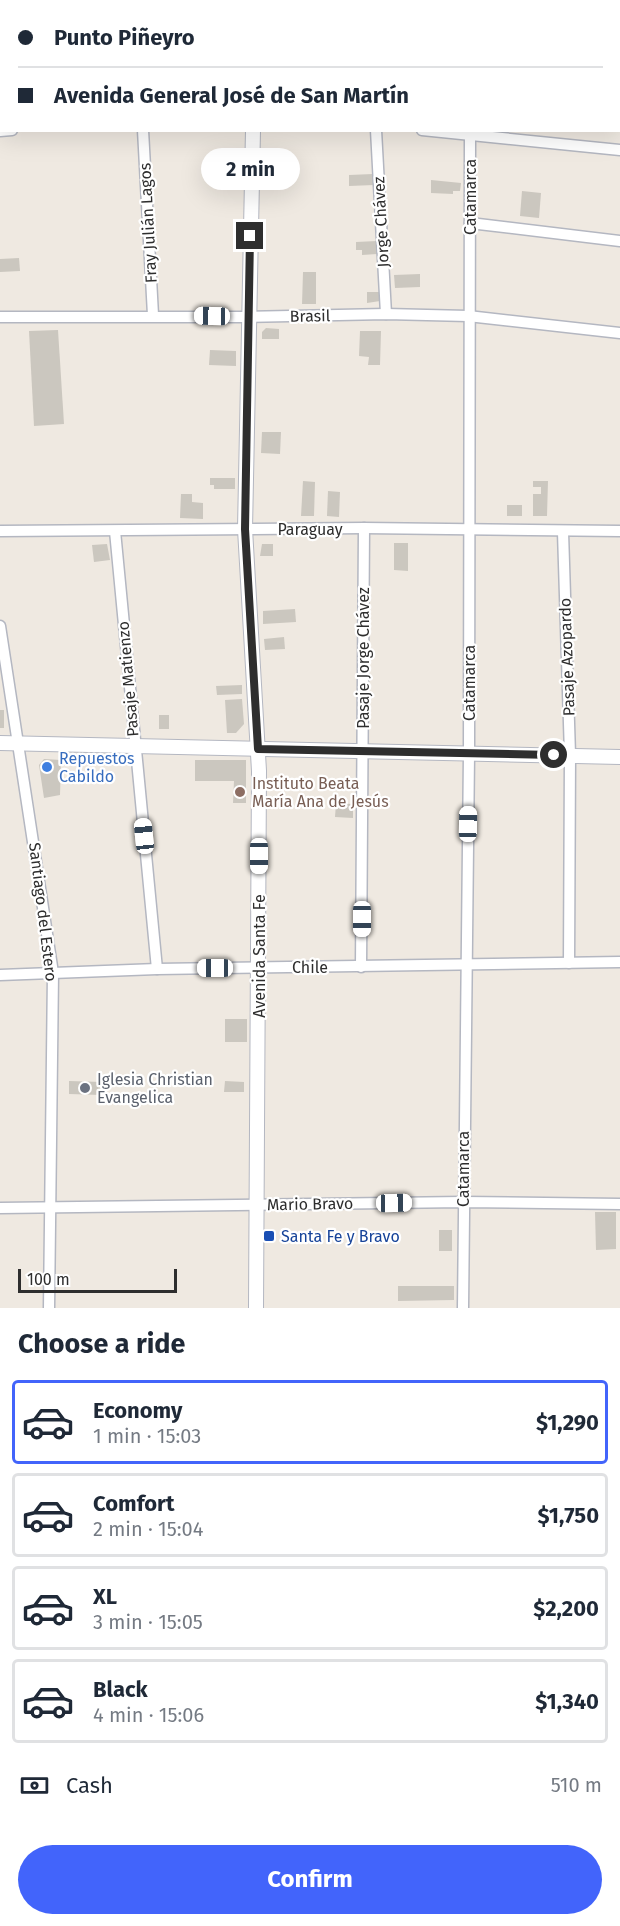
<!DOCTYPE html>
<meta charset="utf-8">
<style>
:root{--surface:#fff;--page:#f2f2f3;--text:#1f2937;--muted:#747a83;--line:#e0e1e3;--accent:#4264fb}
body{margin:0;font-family:"Fira Sans",sans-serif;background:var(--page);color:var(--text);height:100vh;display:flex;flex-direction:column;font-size:22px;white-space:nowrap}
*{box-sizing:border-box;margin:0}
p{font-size:20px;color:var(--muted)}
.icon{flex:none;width:33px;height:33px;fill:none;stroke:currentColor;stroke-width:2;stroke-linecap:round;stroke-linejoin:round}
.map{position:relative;height:1308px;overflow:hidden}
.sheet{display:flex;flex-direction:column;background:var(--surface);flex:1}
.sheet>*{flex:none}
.hud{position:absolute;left:0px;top:0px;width:621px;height:132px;box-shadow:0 6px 24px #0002;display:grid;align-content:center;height:132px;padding:0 18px;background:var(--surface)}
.scale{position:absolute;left:18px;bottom:15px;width:159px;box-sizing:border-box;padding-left:6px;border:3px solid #2e2e2e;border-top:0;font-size:16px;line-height:21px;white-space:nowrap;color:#2e2e2e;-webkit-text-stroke:4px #fff;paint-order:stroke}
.end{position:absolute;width:27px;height:27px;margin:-14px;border:8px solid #2e2e2e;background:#fff;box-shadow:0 0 0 3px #fff}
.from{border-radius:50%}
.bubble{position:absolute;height:42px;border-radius:21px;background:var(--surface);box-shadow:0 6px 24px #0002;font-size:20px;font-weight:700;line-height:42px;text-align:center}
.car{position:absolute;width:18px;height:36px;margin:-18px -9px;border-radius:8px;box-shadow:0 0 4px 2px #0007;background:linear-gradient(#fff 24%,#345 0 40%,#fff 0 76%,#345 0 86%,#fff 0)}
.hud b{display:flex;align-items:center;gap:21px;height:57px;font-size:22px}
.hud b+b{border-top:2px solid var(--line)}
.hud i{width:15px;height:15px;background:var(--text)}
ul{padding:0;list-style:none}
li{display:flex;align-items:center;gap:18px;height:84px;margin:0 12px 9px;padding:0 6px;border:3px solid var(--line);border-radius:6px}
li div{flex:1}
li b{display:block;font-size:22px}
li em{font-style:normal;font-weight:700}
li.current{border-color:var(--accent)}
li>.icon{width:54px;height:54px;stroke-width:1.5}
h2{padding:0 18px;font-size:27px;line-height:72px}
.pay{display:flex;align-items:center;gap:15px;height:66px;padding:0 18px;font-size:22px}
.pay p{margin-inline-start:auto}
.button{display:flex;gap:12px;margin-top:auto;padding:12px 18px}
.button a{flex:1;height:69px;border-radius:36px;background:var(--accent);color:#fff;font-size:24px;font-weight:700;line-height:69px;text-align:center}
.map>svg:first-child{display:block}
.building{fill:#cbc7bf}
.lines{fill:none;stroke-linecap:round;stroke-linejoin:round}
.minor-casing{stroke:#b4b7c1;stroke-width:13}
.tertiary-casing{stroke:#b4b7c1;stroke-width:16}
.minor{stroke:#fff;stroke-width:10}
.tertiary{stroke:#fff;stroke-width:14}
.route{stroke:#2e2e2e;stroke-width:8}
.shop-dot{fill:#3f7fe0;stroke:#fff;stroke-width:2}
.education-dot{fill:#8d6e63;stroke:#fff;stroke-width:2}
.worship-dot{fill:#6b7280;stroke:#fff;stroke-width:2}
.transit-dot{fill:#1a4fb4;stroke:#fff;stroke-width:2}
.labels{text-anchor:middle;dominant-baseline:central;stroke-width:4.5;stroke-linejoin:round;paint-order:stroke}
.street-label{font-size:16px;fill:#2e2e2e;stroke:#fff}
.shop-label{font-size:16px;fill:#366cbe;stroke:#fff;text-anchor:start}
.education-label{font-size:16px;fill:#785e54;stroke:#fff;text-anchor:start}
.worship-label{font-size:16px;fill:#5b616d;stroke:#fff;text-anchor:start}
.transit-label{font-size:16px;fill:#164399;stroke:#fff;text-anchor:start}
</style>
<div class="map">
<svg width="620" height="1308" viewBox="0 0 620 1308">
<rect width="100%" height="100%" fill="#efe9e1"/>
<g class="building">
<path d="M373,174L374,185L349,186V175Z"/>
<path d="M431,180L461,183L460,191H453V194L431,193Z"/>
<path d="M522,191L541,193L539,218L520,216Z"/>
<path d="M377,241V254L362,255V250H356V242Z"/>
<path d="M19,258L20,271L0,272V259Z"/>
<path d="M303,272H316V304H302Z"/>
<path d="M420,274V287L395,288L394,275Z"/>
<path d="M367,292H380V301L367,303Z"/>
<path d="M266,328L279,329V339H262V332Z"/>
<path d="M58,330L64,424L34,426L29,331Z"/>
<path d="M360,331H381L380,365H368L369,357L359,356Z"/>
<path d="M210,350L236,351V366L209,365Z"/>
<path d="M262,432H281L280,454L261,453Z"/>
<path d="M210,478H235V489H214V485H210Z"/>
<path d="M303,481L315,482L314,516H301Z"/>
<path d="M533,481H548L547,516H533V494H541V487H533Z"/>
<path d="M328,491L340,492L339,517L327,516Z"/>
<path d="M181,494H192V502L203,503V519L180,518Z"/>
<rect x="507" y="505" width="15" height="11"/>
<path d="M394,543H408V571L394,570Z"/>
<path d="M107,544L110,560L94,562L92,545Z"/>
<path d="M262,544H273V556H260Z"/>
<path d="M295,609L296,622L263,624V611Z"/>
<path d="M284,637L285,649L265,650L264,639Z"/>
<path d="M242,685V694L217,695L216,686Z"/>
<path d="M242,699L244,724L236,733H227L225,700Z"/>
<rect x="0" y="710" width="4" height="18"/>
<rect x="159" y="715" width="10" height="14"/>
<path d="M44,759L61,760L60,795L44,798L39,765Z"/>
<path d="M195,760H246V803H233L234,781H195Z"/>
<path d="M336,803L353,804V818L335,817Z"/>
<rect x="225" y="1019" width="22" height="23"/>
<path d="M69,1081L102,1082L101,1095L69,1094Z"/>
<path d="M225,1081L244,1082V1092H224Z"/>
<path d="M595,1212H616V1249L596,1250Z"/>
<rect x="439" y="1230" width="13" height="21"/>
<path d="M398,1286H454V1300L398,1301Z"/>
</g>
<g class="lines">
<defs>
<g id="minor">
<path d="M137,0L138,2"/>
<path d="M371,0V2"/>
<path d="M471,2V0"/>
<path d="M143,130L153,315"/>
<path d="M376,130L386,314"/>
<path d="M422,130L620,150"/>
<path d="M0,131L12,130"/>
<path d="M470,223L620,241"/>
<path d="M0,317H248L386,314L468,316L620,333"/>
<path d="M0,531L364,528L620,531"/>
<path d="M115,531L157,969"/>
<path d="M563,532L570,755L569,963"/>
<path d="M0,626L53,973L49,1308"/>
<path d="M361,967L364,528"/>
<path d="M0,975L157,969L620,962"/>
<path d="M0,1208L463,1202L620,1204"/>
<path d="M463,1308L469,754L470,130"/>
</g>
<g id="tertiary">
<path d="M253,2V0"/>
<path d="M253,130L245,529L259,771L256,1308"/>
<path d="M0,743L620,757"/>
</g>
</defs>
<use href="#minor" class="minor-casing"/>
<use href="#tertiary" class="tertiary-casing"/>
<use href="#minor" class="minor"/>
<use href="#tertiary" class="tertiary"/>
</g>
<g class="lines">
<path class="route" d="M250,236L245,529L258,749L554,755"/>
</g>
<circle class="shop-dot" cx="47" cy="767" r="6"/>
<circle class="education-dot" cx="240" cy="792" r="6"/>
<circle class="worship-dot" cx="85" cy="1088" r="6"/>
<rect class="transit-dot" x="263" y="1230" width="12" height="12" rx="3"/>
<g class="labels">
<g class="street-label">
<text transform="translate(470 197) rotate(-90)">Catamarca</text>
<text transform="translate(381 222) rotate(-93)">Jorge Chávez</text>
<text transform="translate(148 223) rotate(-93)">Fray Julián Lagos</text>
<text transform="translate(310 316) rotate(-1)">Brasil</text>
<text x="310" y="529">Paraguay</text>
<text transform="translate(567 657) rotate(-92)">Pasaje Azopardo</text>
<text transform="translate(363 658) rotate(-90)">Pasaje Jorge Chávez</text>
<text transform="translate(128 679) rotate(-95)">Pasaje Matienzo</text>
<text transform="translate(469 683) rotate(-90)">Catamarca</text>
<text transform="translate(43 912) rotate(83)">Santiago del Estero</text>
<text transform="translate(259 956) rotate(-90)">Avenida Santa Fe</text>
<text x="310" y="967">Chile</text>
<text transform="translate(463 1169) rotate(-90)">Catamarca</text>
<text transform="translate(310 1204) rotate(-1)">Mario Bravo</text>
</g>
<g class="shop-label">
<text x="59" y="758">Repuestos<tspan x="59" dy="18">Cabildo</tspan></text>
</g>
<g class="education-label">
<text x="252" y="783">Instituto Beata<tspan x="252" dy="18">María Ana de Jesús</tspan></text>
</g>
<g class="worship-label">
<text x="97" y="1079">Iglesia Christian<tspan x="97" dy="18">Evangelica</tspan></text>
</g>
<g class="transit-label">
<text x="281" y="1236">Santa Fe y Bravo</text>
</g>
</g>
</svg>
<div class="scale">100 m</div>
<i class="end from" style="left:554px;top:755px"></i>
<i class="end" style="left:250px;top:236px"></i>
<div class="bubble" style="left:201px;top:148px;width:99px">2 min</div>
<i class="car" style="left:212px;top:316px;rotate:271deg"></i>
<i class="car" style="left:468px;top:824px;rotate:1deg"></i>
<i class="car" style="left:144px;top:836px;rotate:354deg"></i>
<i class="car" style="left:259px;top:856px;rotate:180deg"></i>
<i class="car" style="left:362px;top:919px;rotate:180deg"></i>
<i class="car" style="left:215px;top:968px;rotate:270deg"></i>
<i class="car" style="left:394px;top:1203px;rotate:89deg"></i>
<div class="hud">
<b><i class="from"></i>Punto Piñeyro</b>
<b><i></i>Avenida General José de San Martín</b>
</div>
</div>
<section class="sheet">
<h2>Choose a ride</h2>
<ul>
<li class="current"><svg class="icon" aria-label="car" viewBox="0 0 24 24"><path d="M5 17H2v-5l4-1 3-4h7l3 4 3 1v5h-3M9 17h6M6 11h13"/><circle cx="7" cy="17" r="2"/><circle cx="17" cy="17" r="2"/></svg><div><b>Economy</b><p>1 min · 15:03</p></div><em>$1,290</em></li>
<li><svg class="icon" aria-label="car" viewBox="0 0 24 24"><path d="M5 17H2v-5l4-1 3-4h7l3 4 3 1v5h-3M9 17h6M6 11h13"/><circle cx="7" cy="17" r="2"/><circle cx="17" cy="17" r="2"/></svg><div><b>Comfort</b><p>2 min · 15:04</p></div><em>$1,750</em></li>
<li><svg class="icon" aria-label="car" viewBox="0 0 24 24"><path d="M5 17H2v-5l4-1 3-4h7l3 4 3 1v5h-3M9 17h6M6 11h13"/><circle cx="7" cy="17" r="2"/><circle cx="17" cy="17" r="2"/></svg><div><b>XL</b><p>3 min · 15:05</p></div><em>$2,200</em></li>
<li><svg class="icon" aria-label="car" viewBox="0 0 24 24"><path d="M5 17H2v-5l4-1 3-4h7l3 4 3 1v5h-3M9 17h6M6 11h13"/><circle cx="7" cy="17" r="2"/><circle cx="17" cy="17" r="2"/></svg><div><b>Black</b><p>4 min · 15:06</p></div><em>$1,340</em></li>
</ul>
<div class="pay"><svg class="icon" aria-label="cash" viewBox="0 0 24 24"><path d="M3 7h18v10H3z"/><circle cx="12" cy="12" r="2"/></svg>Cash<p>510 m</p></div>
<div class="button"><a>Confirm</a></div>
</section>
